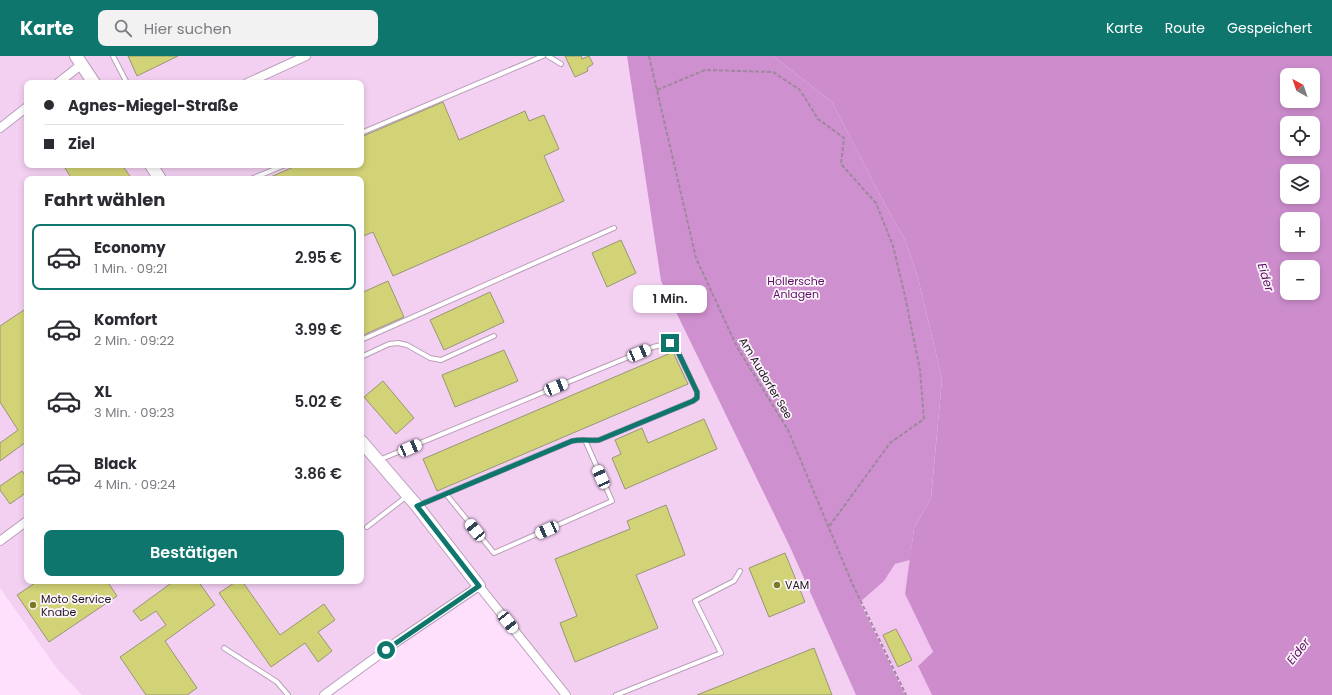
<!DOCTYPE html>
<html lang="de">
<meta charset="utf-8">
<style>
:root{--surface:#fff;--page:#f2f2f3;--text:#2b2b33;--muted:#7c7c81;--line:#e1e1e2;--accent:#0f766e}
body{margin:0;font-family:Poppins,sans-serif;background:var(--page);color:var(--text);height:100vh;display:flex;flex-direction:column;font-size:15px;white-space:nowrap}
*{box-sizing:border-box;margin:0}
p{font-size:13px;color:var(--muted)}
.icon{flex:none;width:22px;height:22px;fill:none;stroke:currentColor;stroke-width:2;stroke-linecap:round;stroke-linejoin:round}
.map{position:relative;flex:1;overflow:hidden}
.details{position:absolute;left:24px;top:120px;width:340px;height:408px;display:flex;flex-direction:column;background:var(--surface);border-radius:8px;box-shadow:0 2px 6px #0003}
.details>*{flex:none}
.top-card{position:absolute;left:24px;top:24px;width:340px;height:88px;border-radius:8px;box-shadow:0 2px 6px #0003;display:grid;align-content:center;height:88px;padding:0 20px;background:var(--surface)}
.needle{width:26px;rotate:320deg}
.tools{position:absolute;left:1280px;top:12px;display:grid;gap:8px}
.tools a{display:grid;place-items:center;width:40px;height:40px;border-radius:8px;background:var(--surface);box-shadow:0 2px 6px #0003;font-size:20px}
.end{position:absolute;width:18px;height:18px;margin:-9px;border:5px solid #0f766e;background:#fff;box-shadow:0 0 0 2px #fff}
.from{border-radius:50%}
.bubble{position:absolute;height:28px;border-radius:8px;background:var(--surface);box-shadow:0 2px 6px #0003;font-size:13px;font-weight:600;line-height:28px;text-align:center}
.car{position:absolute;width:12px;height:24px;margin:-12px -6px;border-radius:5px;box-shadow:0 0 3px 1px #0007;background:linear-gradient(#fff 24%,#345 0 40%,#fff 0 76%,#345 0 86%,#fff 0)}
.top-card b{display:flex;align-items:center;gap:14px;height:38px;font-size:15px}
.top-card b+b{border-top:1px solid var(--line)}
.top-card i{width:10px;height:10px;background:var(--text)}
ul{padding:0;list-style:none}
li{display:flex;align-items:center;gap:12px;height:66px;margin:0 8px 6px;padding:0 12px;border:2px solid transparent;border-radius:8px}
li div{flex:1}
li b{display:block;font-size:15px}
li em{font-style:normal;font-weight:600}
li.on{border-color:var(--accent)}
li>.icon{width:36px;height:36px;stroke-width:1.5}
h2{padding:0 20px;font-size:18px;line-height:48px}
.action{display:flex;gap:8px;margin-top:auto;padding:8px 20px}
.action a{flex:1;height:46px;border-radius:8px;background:var(--accent);color:#fff;font-size:16px;font-weight:600;line-height:46px;text-align:center}
header{display:flex;align-items:center;gap:24px;box-sizing:border-box;height:56px;padding:0 20px;background:var(--accent);color:#fff}
header strong{font-size:19px}
nav{display:flex;gap:22px;margin-inline-start:auto;font-size:14px}
.search{width:280px;height:36px;background:var(--page);display:flex;align-items:center;gap:10px;box-sizing:border-box;padding:0 14px;border-radius:8px;color:var(--muted);font-size:15px}
.map>svg:first-child{display:block}
.built{fill:#f3d0f2;fill-rule:evenodd}
.green{fill:#f2c5f1}
.forest{fill:#cf90cf}
.water{fill:#cd8dcd;fill-rule:evenodd}
.building{fill:#d2d277;stroke:#969773}
.lines{fill:none;stroke-linecap:round;stroke-linejoin:round}
.lane-casing{stroke:#ba9eb9;stroke-width:6}
.street-casing{stroke:#ba9eb9;stroke-width:10}
.secondary-casing{stroke:#ba9eb9;stroke-width:14}
.path{stroke:#9d889c;stroke-width:2;stroke-dasharray:4 2;stroke-linecap:butt}
.lane{stroke:#fff;stroke-width:4}
.street{stroke:#fff;stroke-width:8}
.secondary{stroke:#fff;stroke-width:12}
.route{stroke:#0f766e;stroke-width:5}
.poi-dot{fill:#7b7a21;stroke:#fcf6fc;stroke-width:1.5}
.labels{text-anchor:middle;dominant-baseline:central;stroke-width:3.5;stroke-linejoin:round;paint-order:stroke}
.park-label{font-size:11px;fill:#5e1161;stroke:#fcf6fc}
.street-label{font-size:11px;fill:#201620;stroke:#fcf6fc}
.poi-label{font-size:11px;fill:#201620;stroke:#fcf6fc;text-anchor:start}
.water-label{font-size:12px;font-style:italic;fill:#5b0d5e;stroke:#fcf6fc}
</style>
<header>
<strong>Karte</strong>
<div class="search"><svg class="icon" aria-label="search" viewBox="0 0 24 24"><circle cx="10" cy="10" r="6"/><path d="M15 15l6 6"/></svg>Hier suchen</div>
<nav><a>Karte</a><a>Route</a><a>Gespeichert</a></nav>
</header>
<div class="map">
<svg width="1332" height="639" viewBox="0 0 1332 639">
<rect width="100%" height="100%" fill="#fee0fd"/>
<path class="built" d="M0,0H627L661,225L790,491L856,639H565L479,531L326,639H82L58,614L0,532ZM27,27H361V109H27ZM27,123H361V525H27Z"/>
<path class="green" d="M910,504L905,538L933,596L918,610L932,639H906L861,545L884,525L895,508Z"/>
<path class="forest" d="M627,0H773L832,46L881,141L905,184L918,222L942,323L931,442L914,472L910,504L895,508L884,525L860,546L905,639H856L790,491L661,225Z"/>
<path class="water" d="M773,0H1332V639H932L918,610L933,596L905,538L914,472L931,442L942,323L918,222L905,184L881,141L832,46ZM1287,19H1313V45H1287ZM1287,67H1313V93H1287ZM1287,115H1313V141H1287ZM1287,163H1313V189H1287ZM1287,211H1313V237H1287Z"/>
<g class="building">
<path d="M128,0H178L137,20Z"/>
<path d="M565,0H581L582,3L589,0L593,8L587,12L588,15L575,21Z"/>
<path d="M443,46L459,84L525,55L529,65L544,59L559,93L544,100L564,145L393,220L373,176L361,181V123H266L298,109H361V81Z"/>
<path d="M63,109H122L132,123H72Z"/>
<path d="M621,184L636,217L607,231L592,197Z"/>
<path d="M388,225L404,261L361,280V237Z"/>
<path d="M490,236L504,266L444,294L430,264Z"/>
<path d="M27,252V387L26,386L0,405V387L18,374L0,346V270Z"/>
<path d="M504,294L518,325L455,351L442,319Z"/>
<path d="M673,296L688,328L437,435L423,403Z"/>
<path d="M383,325L414,362L396,378L364,341Z"/>
<path d="M704,363L717,393L625,433L612,402L621,398L615,384L642,372L648,387Z"/>
<path d="M22,415L27,422V436L10,448L0,434V430Z"/>
<path d="M666,449L685,499L636,519L658,572L575,606L560,567L577,560L555,503L630,473L627,465Z"/>
<path d="M785,497L805,546L769,561L749,512Z"/>
<path d="M38,525H107L117,540L49,586L17,539Z"/>
<path d="M174,525H198L215,549L165,585L197,632L187,639H146L120,601L166,569L156,555L141,565L133,555Z"/>
<path d="M237,525H242L280,579L324,548L335,564L318,576L332,595L318,606L305,587L271,611L219,537Z"/>
<path d="M896,573L912,604L898,611L883,579Z"/>
<path d="M814,592L832,639H697Z"/>
</g>
<g class="lines">
<defs>
<g id="lane">
<path d="M113,0L127,27"/>
<path d="M548,0L561,8"/>
<path d="M361,77L543,0"/>
<path d="M251,123L285,109"/>
<path d="M361,284L614,172"/>
<path d="M361,301L389,288L398,287L407,289L430,302L441,304L494,280"/>
<path d="M379,404L653,291L670,287L678,296L697,336V342L693,345L599,384C590,385 582,383 572,385L419,449"/>
<path d="M446,438L494,497L612,445L585,384"/>
<path d="M367,471L407,440"/>
<path d="M224,592L277,626L288,639"/>
<path d="M616,639L721,597L695,545L734,525L740,515"/>
</g>
<g id="street">
<path d="M58,27L82,8"/>
<path d="M247,27L306,0"/>
<path d="M0,72L27,51"/>
<path d="M0,485L27,465"/>
<path d="M324,639L398,585L479,530L566,639"/>
</g>
<g id="secondary">
<path d="M76,0L94,27"/>
<path d="M151,109L160,123"/>
<path d="M361,385L417,450L479,530"/>
</g>
</defs>
<use href="#lane" class="lane-casing"/>
<use href="#street" class="street-casing"/>
<use href="#secondary" class="secondary-casing"/>
<g class="path">
<path d="M649,0L696,202L737,291L788,374L852,527L906,639"/>
<path d="M657,34L705,14L773,16L800,34L818,63L844,82L841,108L876,147L893,190L905,240L920,314L924,363L890,387L828,472"/>
</g>
<use href="#lane" class="lane"/>
<use href="#street" class="street"/>
<use href="#secondary" class="secondary"/>
</g>
<g class="lines">
<path class="route" d="M386,594L479,530L417,450L572,385C582,383 590,385 599,384L693,345L697,342V336L678,296L670,287"/>
</g>
<g class="poi-dot">
<circle cx="777" cy="529" r="4"/>
<circle cx="33" cy="549" r="4"/>
</g>
<g class="labels">
<g class="park-label">
<text x="796" y="225">Hollersche<tspan x="796" dy="13">Anlagen</tspan></text>
</g>
<g class="street-label">
<text transform="translate(766 322) rotate(59)">Am Audorfer See</text>
</g>
<g class="poi-label">
<text x="785" y="529">VAM</text>
<text x="41" y="543">Moto Service<tspan x="41" dy="13">Knabe</tspan></text>
</g>
<g class="water-label">
<text transform="translate(1266 221) rotate(73)">Eider</text>
<text transform="translate(1298 595) rotate(-52)">Eider</text>
</g>
</g>
</svg>
<div class="tools">
<a><svg class="needle" viewBox="-14 -14 28 28"><path d="M0-13l5 13h-10z" fill="#e53935"/><path d="M0 13l5-13h-10z" fill="#7c7c81"/></svg></a>
<a><svg class="icon" aria-label="locate" viewBox="0 0 24 24"><circle cx="12" cy="12" r="6"/><path d="M12 2v4M12 18v4M2 12h4M18 12h4"/></svg></a>
<a><svg class="icon" aria-label="layers" viewBox="0 0 24 24"><path d="M12 4l9 5-9 5-9-5zM3 14l9 5 9-5"/></svg></a>
<a>+</a>
<a>−</a>
</div>
<i class="end from" style="left:386px;top:594px"></i>
<i class="end" style="left:670px;top:287px"></i>
<div class="bubble" style="left:633px;top:229px;width:74px">1 Min.</div>
<i class="car" style="left:639px;top:297px;rotate:67deg"></i>
<i class="car" style="left:556px;top:331px;rotate:68deg"></i>
<i class="car" style="left:410px;top:392px;rotate:67deg"></i>
<i class="car" style="left:601px;top:421px;rotate:336deg"></i>
<i class="car" style="left:475px;top:474px;rotate:321deg"></i>
<i class="car" style="left:547px;top:474px;rotate:246deg"></i>
<i class="car" style="left:508px;top:566px;rotate:142deg"></i>
<div class="top-card">
<b><i class="from"></i>Agnes-Miegel-Straße</b>
<b><i></i>Ziel</b>
</div>
<section class="details">
<h2>Fahrt wählen</h2>
<ul>
<li class="on"><svg class="icon" aria-label="car" viewBox="0 0 24 24"><path d="M5 17H2v-5l4-1 3-4h7l3 4 3 1v5h-3M9 17h6M6 11h13"/><circle cx="7" cy="17" r="2"/><circle cx="17" cy="17" r="2"/></svg><div><b>Economy</b><p>1 Min. · 09:21</p></div><em>2.95 €</em></li>
<li><svg class="icon" aria-label="car" viewBox="0 0 24 24"><path d="M5 17H2v-5l4-1 3-4h7l3 4 3 1v5h-3M9 17h6M6 11h13"/><circle cx="7" cy="17" r="2"/><circle cx="17" cy="17" r="2"/></svg><div><b>Komfort</b><p>2 Min. · 09:22</p></div><em>3.99 €</em></li>
<li><svg class="icon" aria-label="car" viewBox="0 0 24 24"><path d="M5 17H2v-5l4-1 3-4h7l3 4 3 1v5h-3M9 17h6M6 11h13"/><circle cx="7" cy="17" r="2"/><circle cx="17" cy="17" r="2"/></svg><div><b>XL</b><p>3 Min. · 09:23</p></div><em>5.02 €</em></li>
<li><svg class="icon" aria-label="car" viewBox="0 0 24 24"><path d="M5 17H2v-5l4-1 3-4h7l3 4 3 1v5h-3M9 17h6M6 11h13"/><circle cx="7" cy="17" r="2"/><circle cx="17" cy="17" r="2"/></svg><div><b>Black</b><p>4 Min. · 09:24</p></div><em>3.86 €</em></li>
</ul>
<div class="action"><a>Bestätigen</a></div>
</section>
</div>
